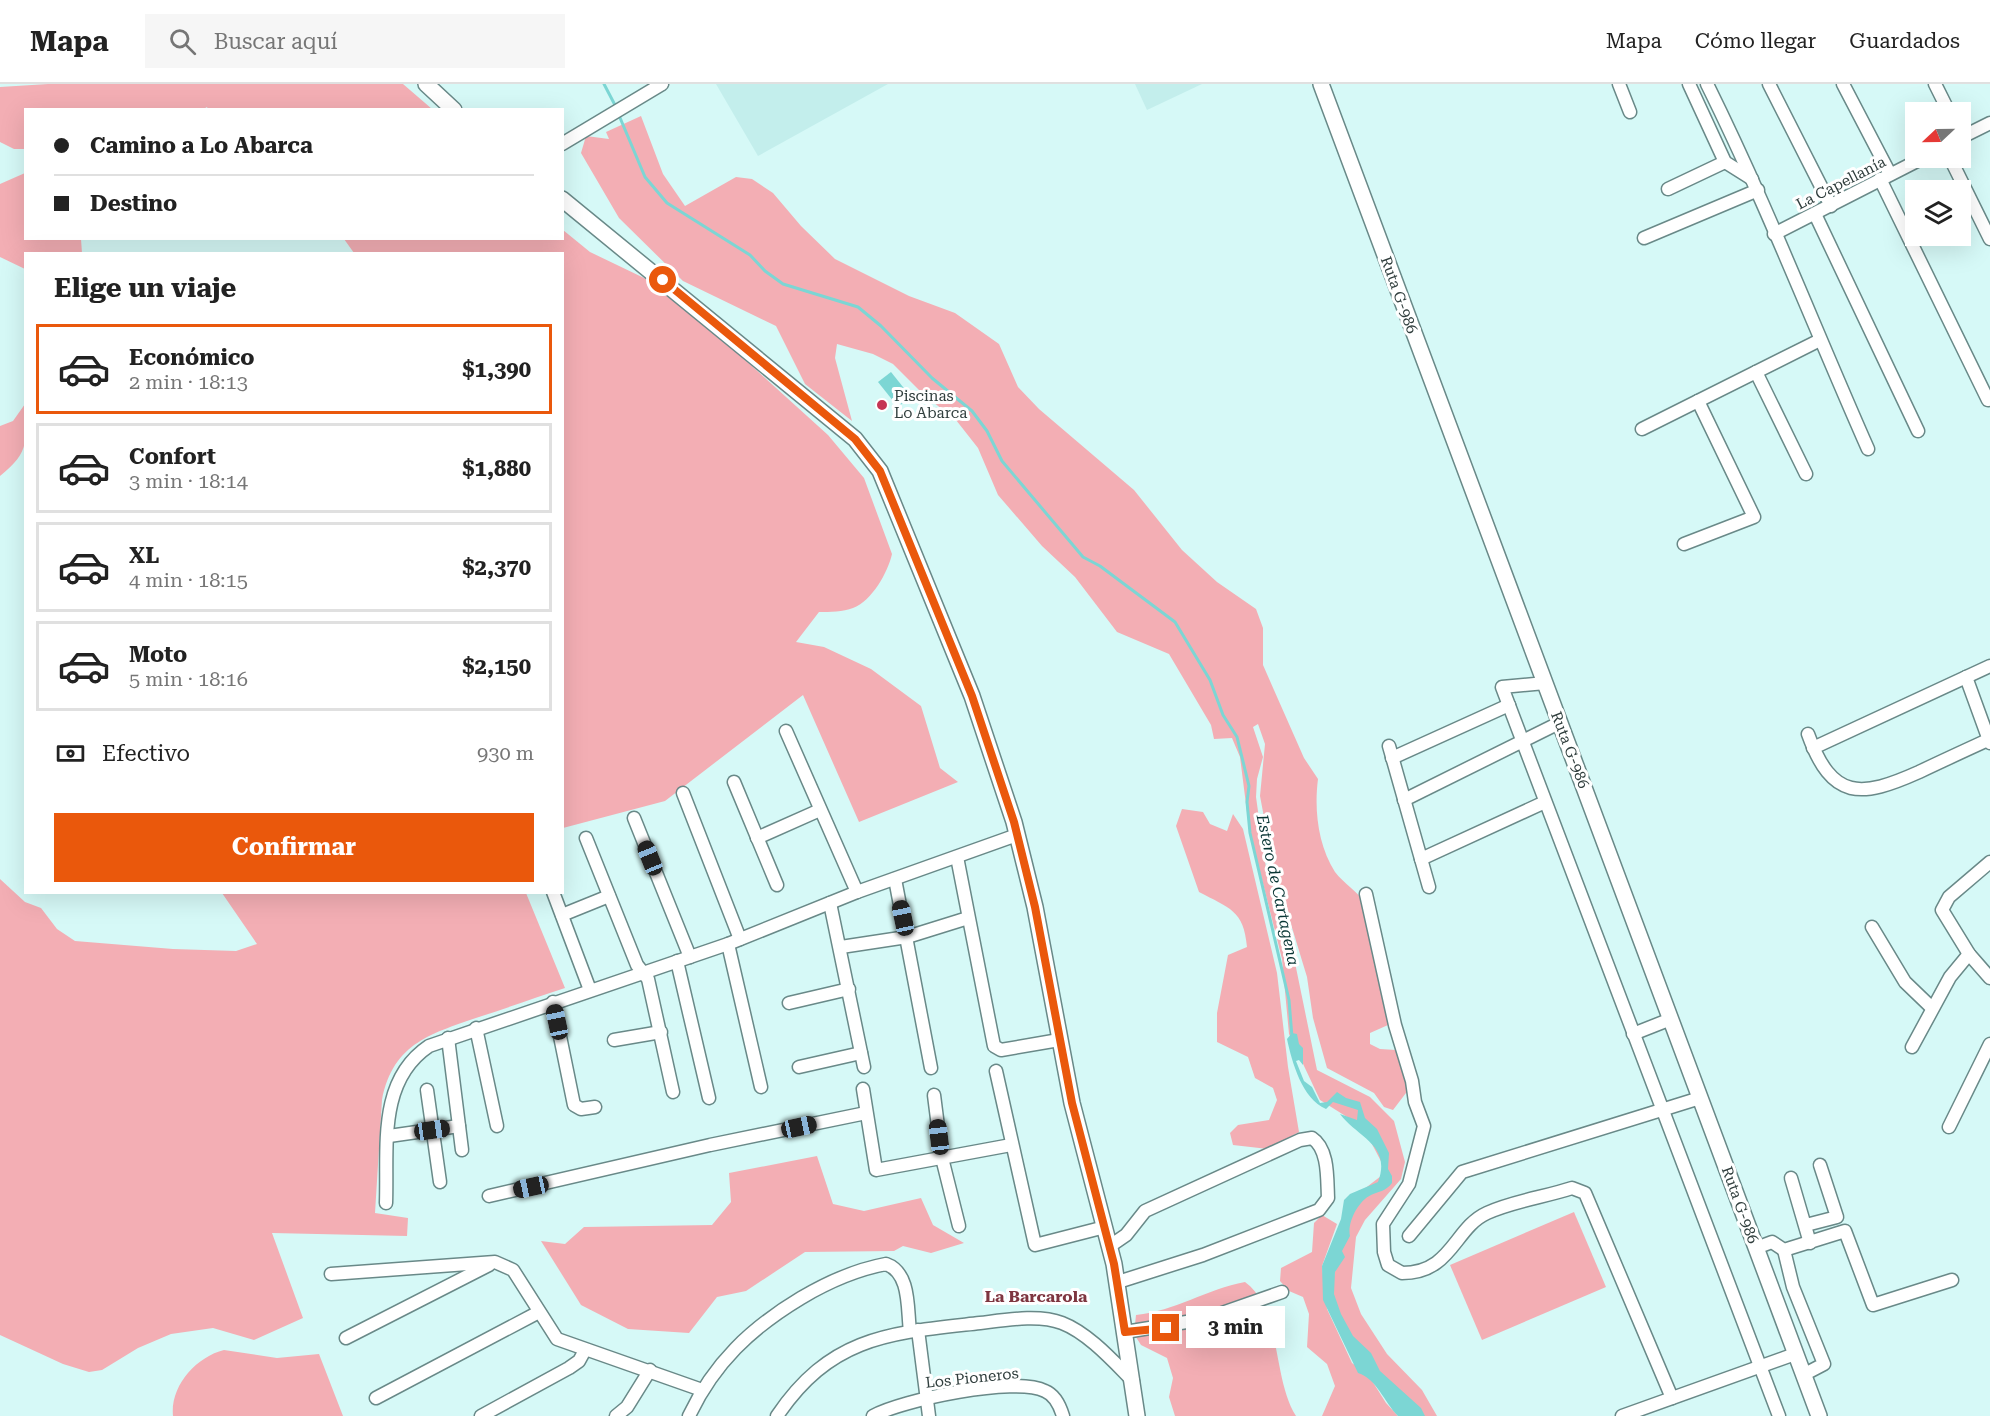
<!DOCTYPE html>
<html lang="es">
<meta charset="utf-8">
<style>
:root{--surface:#fff;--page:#f6f6f6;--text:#222;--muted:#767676;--line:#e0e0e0;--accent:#ea580c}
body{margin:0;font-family:"Roboto Serif",serif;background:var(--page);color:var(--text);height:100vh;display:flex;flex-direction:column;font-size:22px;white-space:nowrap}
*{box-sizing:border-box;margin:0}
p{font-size:20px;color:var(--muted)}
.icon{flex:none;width:33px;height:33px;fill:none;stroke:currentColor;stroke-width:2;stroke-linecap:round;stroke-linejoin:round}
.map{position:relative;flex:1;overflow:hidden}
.sheet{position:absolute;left:24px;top:168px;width:540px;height:642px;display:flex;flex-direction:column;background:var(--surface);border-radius:0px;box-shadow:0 6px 24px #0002}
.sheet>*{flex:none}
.banner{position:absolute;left:24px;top:24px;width:540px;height:132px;border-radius:0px;box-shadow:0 6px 24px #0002;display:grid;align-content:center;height:132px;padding:0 30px;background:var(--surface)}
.needle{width:39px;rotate:248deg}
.fabs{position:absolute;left:1905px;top:18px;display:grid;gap:12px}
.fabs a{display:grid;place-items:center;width:66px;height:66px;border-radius:0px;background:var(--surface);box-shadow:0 6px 24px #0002;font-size:30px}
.end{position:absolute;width:27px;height:27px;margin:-14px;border:8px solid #ea580c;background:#fff;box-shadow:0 0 0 3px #fff}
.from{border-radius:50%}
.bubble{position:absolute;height:42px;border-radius:0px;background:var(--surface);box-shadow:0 6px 24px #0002;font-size:20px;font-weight:700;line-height:42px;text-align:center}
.car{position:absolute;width:18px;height:36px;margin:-18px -9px;border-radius:8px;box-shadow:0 0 4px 2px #0007;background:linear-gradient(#222 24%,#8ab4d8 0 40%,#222 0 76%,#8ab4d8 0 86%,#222 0)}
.banner b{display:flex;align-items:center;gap:21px;height:57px;font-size:22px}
.banner b+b{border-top:2px solid var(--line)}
.banner i{width:15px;height:15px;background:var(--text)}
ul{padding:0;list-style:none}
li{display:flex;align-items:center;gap:18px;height:90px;margin:0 12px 9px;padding:0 18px;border:3px solid var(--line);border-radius:0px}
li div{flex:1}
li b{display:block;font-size:22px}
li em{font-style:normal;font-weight:700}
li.active{border-color:var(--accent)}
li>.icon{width:54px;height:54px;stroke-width:1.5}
h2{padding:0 30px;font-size:27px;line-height:72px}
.pay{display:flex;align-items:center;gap:15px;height:66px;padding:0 30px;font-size:22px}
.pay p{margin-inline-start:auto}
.button{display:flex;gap:12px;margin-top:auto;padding:12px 30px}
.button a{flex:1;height:69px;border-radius:0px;background:var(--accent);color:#fff;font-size:24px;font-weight:700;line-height:69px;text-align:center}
header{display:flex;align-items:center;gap:36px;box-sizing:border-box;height:84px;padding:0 30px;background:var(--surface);border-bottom:2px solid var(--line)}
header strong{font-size:28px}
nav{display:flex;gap:33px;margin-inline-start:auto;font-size:21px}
.search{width:420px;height:54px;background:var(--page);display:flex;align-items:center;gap:15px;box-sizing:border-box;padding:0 21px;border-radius:0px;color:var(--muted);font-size:22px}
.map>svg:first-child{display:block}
.built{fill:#c3eeec}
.green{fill:#f3aeb4}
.water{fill:#7cd6d4}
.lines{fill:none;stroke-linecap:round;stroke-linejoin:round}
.stream{stroke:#7cd6d4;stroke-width:3}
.minor-casing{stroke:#698988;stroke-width:15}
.major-casing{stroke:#698988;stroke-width:18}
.minor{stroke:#fff;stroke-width:12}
.major{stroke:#fff;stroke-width:15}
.route{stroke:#ea580c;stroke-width:8}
.poi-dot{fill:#c53554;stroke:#fff;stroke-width:2}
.labels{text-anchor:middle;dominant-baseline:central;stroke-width:6;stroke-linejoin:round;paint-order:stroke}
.street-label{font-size:15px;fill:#303e3d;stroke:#fff}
.poi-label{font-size:15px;fill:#303e3d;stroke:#fff;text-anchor:start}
.water-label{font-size:16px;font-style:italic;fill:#083534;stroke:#fff}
.neighbourhood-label{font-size:16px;font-weight:bold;fill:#7e3640;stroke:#fff}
</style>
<header>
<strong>Mapa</strong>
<div class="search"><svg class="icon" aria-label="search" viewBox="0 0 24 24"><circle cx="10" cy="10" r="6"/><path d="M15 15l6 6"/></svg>Buscar aquí</div>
<nav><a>Mapa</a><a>Cómo llegar</a><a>Guardados</a></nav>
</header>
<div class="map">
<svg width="1990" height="1332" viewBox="0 0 1990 1332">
<rect width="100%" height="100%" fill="#d6f9f7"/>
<g class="built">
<path d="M716,0H888L758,72Z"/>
<path d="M1135,0H1202L1147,26Z"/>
</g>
<g class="green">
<path d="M48,0H403L432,25L212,26L206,23L205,26H26L25,65H14L0,58V3Z"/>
<path d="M641,32L663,90L685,122L736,93L752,95L773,109L801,142L835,175L909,212L955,229L999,260L1018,303L1039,325L1134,406L1182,466L1217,498L1256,525L1263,544V581L1304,674L1318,695C1314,726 1318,761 1335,788C1344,800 1357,806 1364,819L1388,941L1370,949V960L1380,965L1396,966L1409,1005L1393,1026L1384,1023L1374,1009L1327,984L1313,934L1307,893L1273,781L1260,712L1265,660L1258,640L1253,643L1263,673L1257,695L1256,713L1266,784L1285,830L1317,986L1370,1013L1394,1037L1405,1078L1401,1095L1365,1136L1356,1153L1351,1204L1361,1230L1387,1270L1422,1306L1437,1332H1403L1352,1260L1331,1207L1350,1116L1381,1092L1383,1081L1363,1043L1320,1016L1289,950L1282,875L1249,744L1240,673L1232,654L1214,655L1211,641L1169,570L1117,548L1075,493L1042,462L998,411L978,364L956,336L924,311L893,280L873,270L837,260L835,274L852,337L805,300L776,242L683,197L619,134L581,69L586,52L609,55L606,48Z"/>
<path d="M25,89L26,154L81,155L82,169L26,170L25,185L0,173V100Z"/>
<path d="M563,146L590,168L667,205L828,351L864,394L892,470C888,488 872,517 853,524C843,528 830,528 819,528L796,558L824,563L871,585L921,622L940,684L958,698L859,738L803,611L665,717L563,744L562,170L354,169L344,155L562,154Z"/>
<path d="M25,320C26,357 31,367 0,392V342L13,337Z"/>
<path d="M1182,725L1203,728L1210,740L1227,747L1233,730L1243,745L1277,889L1288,983L1299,1048L1268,1065L1233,1061L1230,1049L1238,1041L1269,1036L1277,1016L1273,1004L1255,994L1248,973L1217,958V929L1228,871L1247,863C1244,826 1229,824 1199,808L1176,742Z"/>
<path d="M0,795L25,818L41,824L57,845L75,857L173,865L236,867L257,860L222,809H526L565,904C537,913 510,923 482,932C433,949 393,958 382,1016L375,1129L408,1134L407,1152L272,1149L303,1234L254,1256L213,1244L171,1250L138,1264L102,1286L89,1288L63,1280L0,1251Z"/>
<path d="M817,1072L833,1120L864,1127L921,1114L933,1141L964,1159L931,1169L903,1162L894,1167L805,1168L746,1207L717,1213L689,1249L628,1245L581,1221L541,1157L565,1160L584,1143L712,1141L731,1118L729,1089Z"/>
<path d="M1574,1128L1606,1203L1482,1256L1450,1181Z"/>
<path d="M1322,1131L1337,1140L1322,1182L1327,1225L1352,1279L1369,1292L1386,1319L1398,1332H1322L1335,1302L1327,1280L1307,1263L1309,1230L1303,1213L1289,1207L1280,1197L1281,1184L1312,1168L1314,1139Z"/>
<path d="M1245,1198C1282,1225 1272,1294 1296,1332H1175L1169,1313L1173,1294L1167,1274L1141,1261L1134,1250L1136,1231C1175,1227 1207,1205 1245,1198Z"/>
<path d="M224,1266L277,1274L319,1270L343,1332H173C170,1302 196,1273 224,1266Z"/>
</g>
<g class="water">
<path d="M891,288L911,313L898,323L878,298Z"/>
<path d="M1292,949L1297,950L1299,960L1303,964V981L1299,976L1296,977L1304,997L1312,1003L1320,1019L1327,1018L1337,1008L1346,1014L1360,1018L1365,1034L1377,1045L1389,1069L1388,1085L1392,1092V1099C1385,1108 1379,1107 1371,1111C1358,1117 1347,1139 1350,1152L1342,1167L1345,1173L1335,1188L1334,1210L1341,1230L1353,1252L1371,1269L1380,1287L1421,1324L1425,1332H1398C1384,1318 1377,1295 1358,1289L1323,1216L1322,1182L1341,1135L1344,1116L1350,1110L1378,1098C1392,1061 1357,1053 1340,1030L1357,1036L1358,1026L1333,1018L1326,1025C1302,1015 1292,978 1287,955Z"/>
</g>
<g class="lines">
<g class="stream">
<path d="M604,0L616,23"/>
<path d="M618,29L645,93L667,119L750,171L765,187L783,200L858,223L881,242L932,294L972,327L987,347L1002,377L1083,473L1100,482L1175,538L1210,596L1223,631L1237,653L1249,702L1247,718L1250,749L1289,916L1292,953"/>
</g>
<defs>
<g id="minor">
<path d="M1619,0L1630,28"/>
<path d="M1689,0L1725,78L1752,95"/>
<path d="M1707,0C1766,119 1814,243 1868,365"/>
<path d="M1769,0L1831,122"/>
<path d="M1843,0L1890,90"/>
<path d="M1935,0L1949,28"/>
<path d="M1960,54L1990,39"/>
<path d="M562,60L662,0"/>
<path d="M1950,74L1990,155"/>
<path d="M1880,95L1988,316"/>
<path d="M1668,105L1725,78"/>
<path d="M1815,130L1918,347"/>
<path d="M1774,150L1923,74"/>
<path d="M1644,154L1758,106"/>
<path d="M1756,288L1806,390"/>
<path d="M1642,345L1820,256"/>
<path d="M1684,460L1754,433L1698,317"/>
<path d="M1966,593L1990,659"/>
<path d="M1545,599L1502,603L1779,1332"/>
<path d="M786,647L857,808"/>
<path d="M1808,650C1832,717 1861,714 1919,688C1942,677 1966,666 1990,655"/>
<path d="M1389,662L1429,803"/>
<path d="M1813,664L1990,582"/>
<path d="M1392,674L1509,621"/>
<path d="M734,698L777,801"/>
<path d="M683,709L740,855"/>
<path d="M1404,716L1559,639"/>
<path d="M634,734L690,873"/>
<path d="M586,754L637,881L648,895L673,1008"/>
<path d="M757,754L820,726"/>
<path d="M957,773L994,962L1001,966L1059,956"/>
<path d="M1421,775L1545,718"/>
<path d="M1990,778L1949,813L1942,826L1969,870L1990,894"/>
<path d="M895,795L931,984"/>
<path d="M553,808L590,906"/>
<path d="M1366,810L1395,941L1412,997L1415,1018L1424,1042L1409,1100L1383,1140L1384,1168L1388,1181L1402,1189C1452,1189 1454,1144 1487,1129C1513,1117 1545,1113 1572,1104L1585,1109L1672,1314"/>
<path d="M830,819L864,983"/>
<path d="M562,831L609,812"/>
<path d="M1872,843L1905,898L1932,924"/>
<path d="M728,860L761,1003"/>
<path d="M841,863L907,853L968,834"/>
<path d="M677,877L709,1014"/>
<path d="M553,918L574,1021L581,1025L595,1023"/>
<path d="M789,919L849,905"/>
<path d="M476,944L497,1042"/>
<path d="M1633,950L1671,935"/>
<path d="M448,954L462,1066"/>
<path d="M614,956L661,948"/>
<path d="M1912,963L1950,893L1969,870"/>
<path d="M799,983L861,969"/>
<path d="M996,987L1035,1161L1105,1143"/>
<path d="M863,1005L876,1086L1011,1061"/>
<path d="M427,1006L440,1098"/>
<path d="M934,1011L942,1074L959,1142"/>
<path d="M1949,1043L1990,960"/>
<path d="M389,1052L459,1042"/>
<path d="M1791,1094L1810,1159"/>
<path d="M489,1112L710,1061L866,1029"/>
<path d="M386,1119C388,1064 377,997 429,962L728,860L857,808L1017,751"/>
<path d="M1806,1141L1837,1133L1820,1081"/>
<path d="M1409,1152L1462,1088L1700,1014"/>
<path d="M1110,1162L1126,1151L1145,1127L1300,1056L1312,1054C1329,1065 1327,1095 1328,1114L1319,1126L1203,1171L1118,1198"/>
<path d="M1756,1164L1772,1158L1784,1166L1845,1147L1873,1221L1952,1196"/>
<path d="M1784,1166L1793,1203L1824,1280L1803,1291"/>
<path d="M331,1190L495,1178L513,1186L557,1255L702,1306"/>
<path d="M918,1246L929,1332"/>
<path d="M1125,1248L1205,1235L1282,1208"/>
<path d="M346,1254L489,1181"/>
<path d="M376,1314L539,1228"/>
<path d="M481,1332L569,1284L579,1277L585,1266"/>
<path d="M616,1332L627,1323L650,1286"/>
<path d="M689,1332C714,1279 751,1244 801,1214C828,1198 854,1186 886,1180C911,1189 907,1225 910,1247"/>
<path d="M777,1332C832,1251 891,1249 980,1239C1005,1236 1039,1230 1062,1239C1088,1249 1113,1277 1133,1297"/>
<path d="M873,1332C902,1316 1015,1292 1045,1307C1055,1311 1060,1322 1063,1332"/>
<path d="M1622,1332L1795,1270"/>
</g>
<g id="major">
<path d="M426,0L454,26"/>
<path d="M1321,0L1819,1332"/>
<path d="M562,115L855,355L880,387L972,612L1014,738L1035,823L1072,1019L1114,1180L1137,1332"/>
</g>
</defs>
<use href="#minor" class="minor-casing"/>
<use href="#major" class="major-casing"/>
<use href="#minor" class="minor"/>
<use href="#major" class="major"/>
</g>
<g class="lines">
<path class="route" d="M663,196L855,355L880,387L972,612L1014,738L1035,823L1072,1019L1114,1180L1125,1248L1166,1244"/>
</g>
<circle class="poi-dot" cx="882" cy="321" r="6"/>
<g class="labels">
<g class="street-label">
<text transform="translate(1841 99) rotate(-27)">La Capellanía</text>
<text transform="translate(1399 211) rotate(70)">Ruta G-986</text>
<text transform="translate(1570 666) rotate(69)">Ruta G-986</text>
<text transform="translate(1740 1121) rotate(70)">Ruta G-986</text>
<text transform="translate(972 1294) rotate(-6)">Los Pioneros</text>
</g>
<g class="poi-label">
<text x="894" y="312">Piscinas<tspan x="894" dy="17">Lo Abarca</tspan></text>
</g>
<g class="water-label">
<text transform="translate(1278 806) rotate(78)">Estero de Cartagena</text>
</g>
<g class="neighbourhood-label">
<text x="1036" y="1212">La Barcarola</text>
</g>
</g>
</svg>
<div class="fabs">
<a><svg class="needle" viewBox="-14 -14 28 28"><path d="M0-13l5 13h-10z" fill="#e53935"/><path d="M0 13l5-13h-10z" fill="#767676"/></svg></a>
<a><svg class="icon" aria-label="layers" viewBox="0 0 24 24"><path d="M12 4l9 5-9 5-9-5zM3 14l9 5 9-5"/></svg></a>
</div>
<i class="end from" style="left:663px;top:196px"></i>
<i class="end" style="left:1166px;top:1244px"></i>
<div class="bubble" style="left:1186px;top:1222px;width:99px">3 min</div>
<i class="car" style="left:650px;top:774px;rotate:338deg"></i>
<i class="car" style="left:903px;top:834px;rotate:348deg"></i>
<i class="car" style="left:557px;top:938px;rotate:348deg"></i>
<i class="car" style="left:799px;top:1043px;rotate:78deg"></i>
<i class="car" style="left:432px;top:1046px;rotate:82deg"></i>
<i class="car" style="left:939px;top:1053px;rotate:353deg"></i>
<i class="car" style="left:531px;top:1103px;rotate:258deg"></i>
<div class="banner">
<b><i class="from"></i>Camino a Lo Abarca</b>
<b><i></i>Destino</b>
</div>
<section class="sheet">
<h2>Elige un viaje</h2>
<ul>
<li class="active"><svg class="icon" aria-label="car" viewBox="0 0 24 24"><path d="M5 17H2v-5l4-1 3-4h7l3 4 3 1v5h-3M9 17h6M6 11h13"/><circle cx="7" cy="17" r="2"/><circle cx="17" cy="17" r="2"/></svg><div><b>Económico</b><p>2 min · 18:13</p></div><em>$1,390</em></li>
<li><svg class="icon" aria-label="car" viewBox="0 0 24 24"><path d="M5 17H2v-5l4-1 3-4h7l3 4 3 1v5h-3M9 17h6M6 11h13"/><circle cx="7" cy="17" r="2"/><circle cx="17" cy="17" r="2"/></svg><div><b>Confort</b><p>3 min · 18:14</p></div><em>$1,880</em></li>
<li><svg class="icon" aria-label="car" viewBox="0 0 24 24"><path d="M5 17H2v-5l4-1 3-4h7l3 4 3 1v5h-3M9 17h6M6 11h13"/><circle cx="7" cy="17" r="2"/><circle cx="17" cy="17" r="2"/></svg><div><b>XL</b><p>4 min · 18:15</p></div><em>$2,370</em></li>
<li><svg class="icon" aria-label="car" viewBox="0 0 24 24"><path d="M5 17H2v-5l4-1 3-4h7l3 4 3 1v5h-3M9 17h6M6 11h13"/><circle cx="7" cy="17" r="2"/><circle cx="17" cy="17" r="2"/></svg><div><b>Moto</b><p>5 min · 18:16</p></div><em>$2,150</em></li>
</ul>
<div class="pay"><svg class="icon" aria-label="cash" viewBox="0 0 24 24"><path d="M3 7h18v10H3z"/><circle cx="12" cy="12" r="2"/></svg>Efectivo<p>930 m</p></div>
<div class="button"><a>Confirmar</a></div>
</section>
</div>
